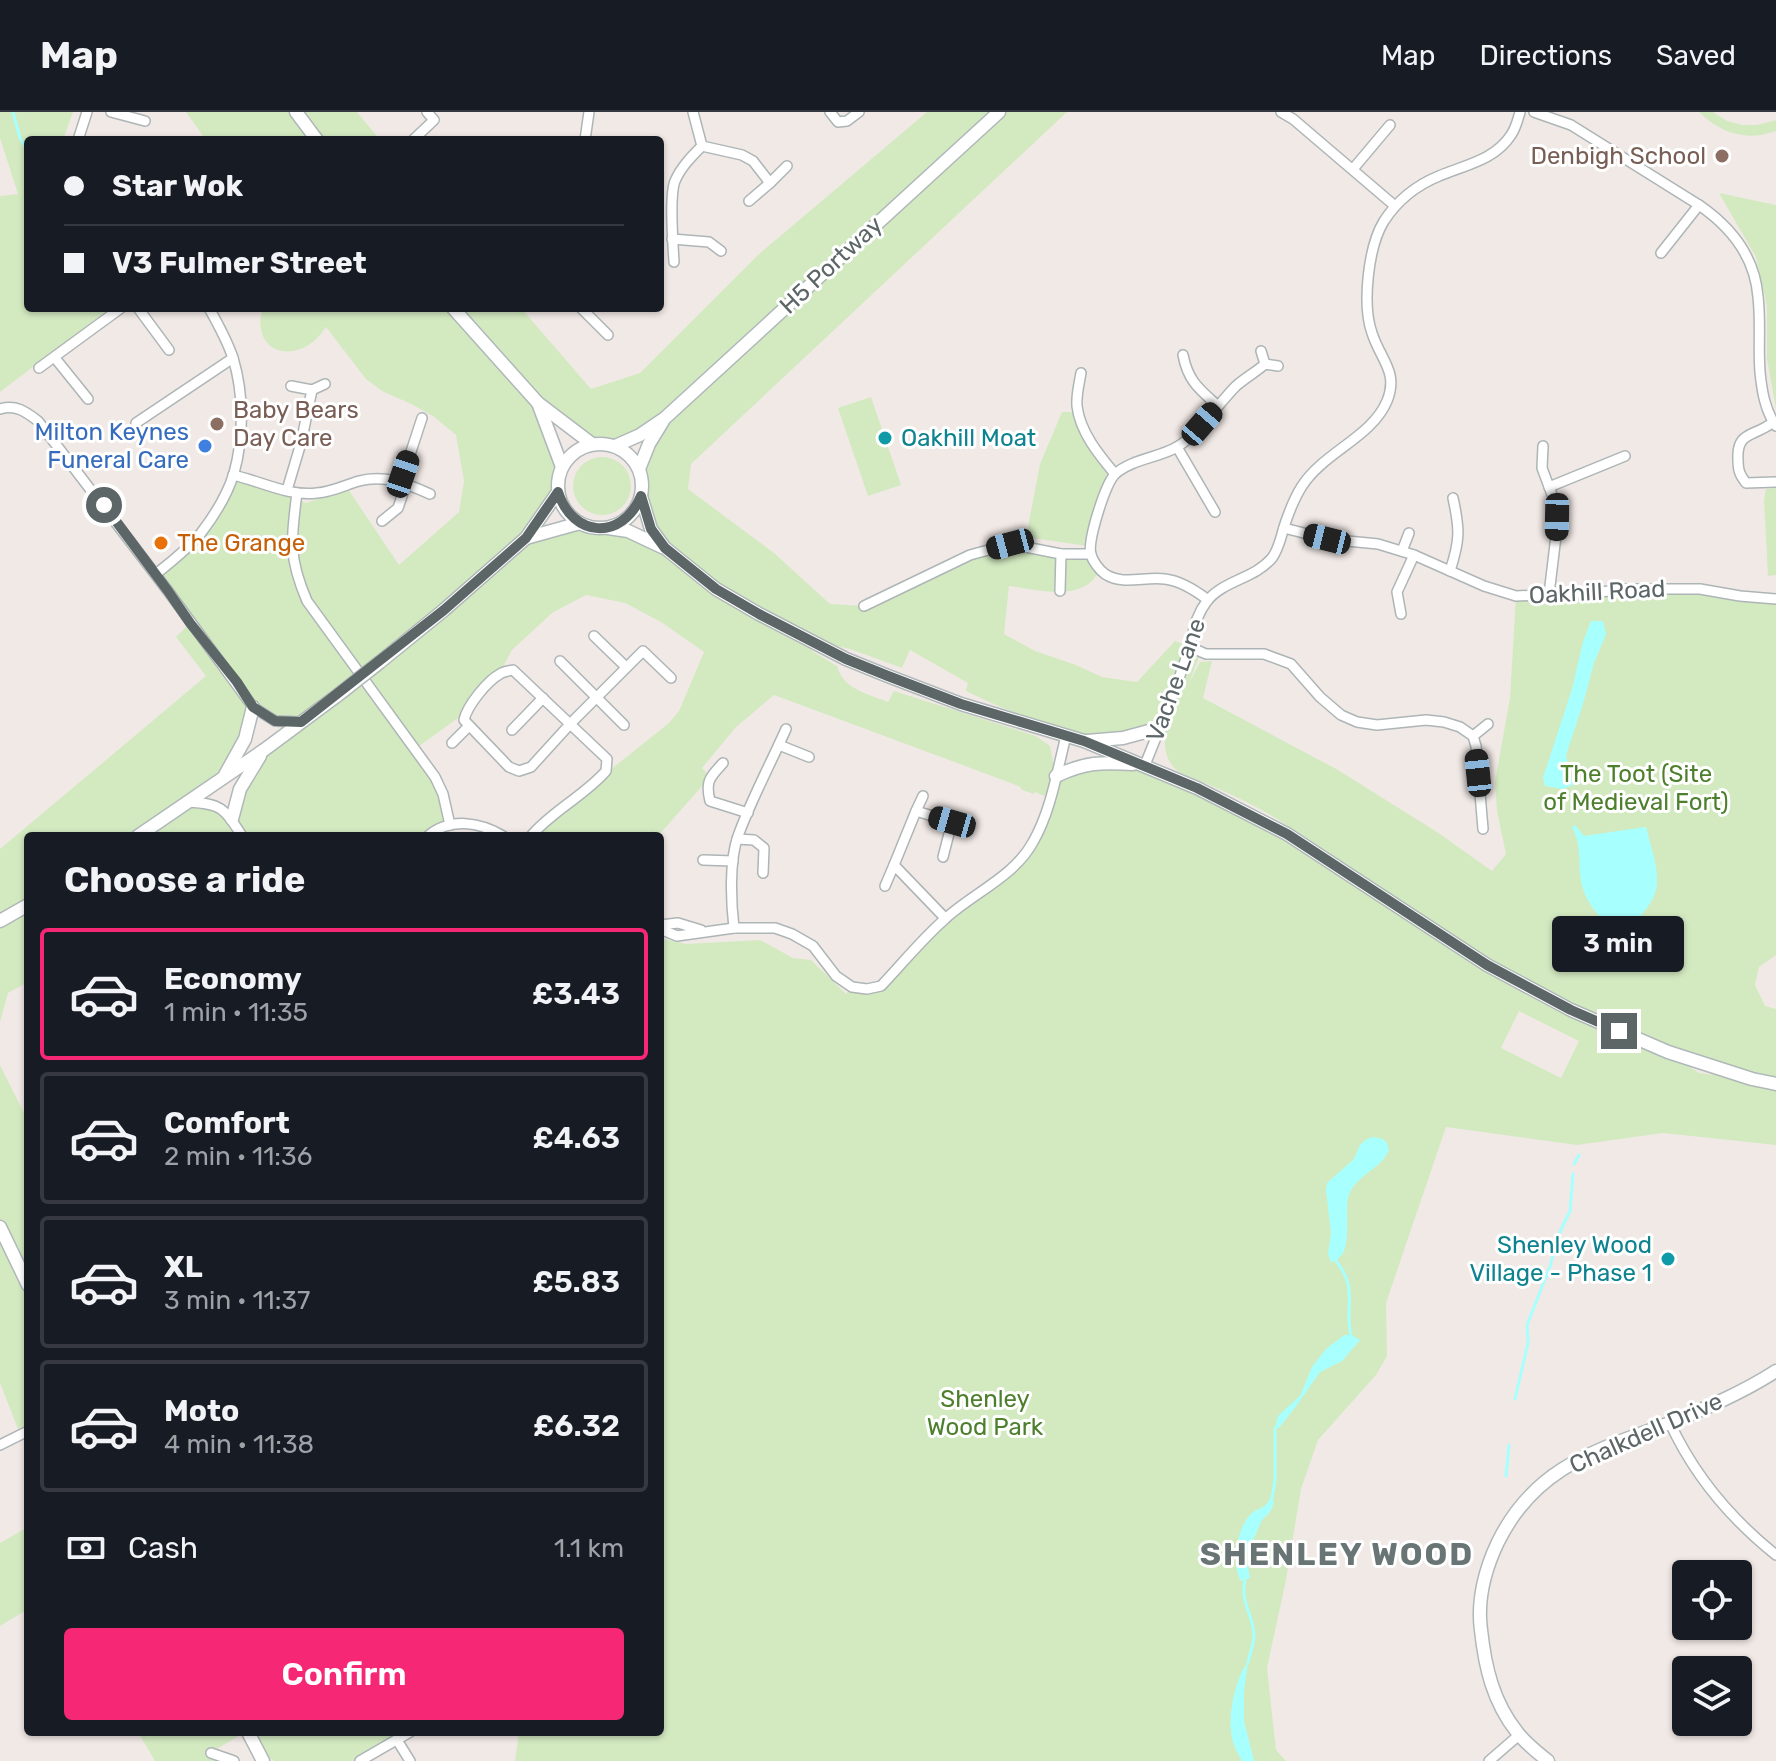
<!DOCTYPE html>
<meta charset="utf-8">
<style>
:root{--surface:#171b24;--page:#242831;--text:#f1f3f6;--muted:#9ea1a6;--line:#363941;--accent:#f62774}
body{margin:0;font-family:Rubik,sans-serif;background:var(--page);color:var(--text);height:100vh;display:flex;flex-direction:column;font-size:30px;white-space:nowrap}
*{box-sizing:border-box;margin:0}
p{font-size:26px;color:var(--muted)}
.icon{flex:none;width:44px;height:44px;fill:none;stroke:currentColor;stroke-width:2;stroke-linecap:round;stroke-linejoin:round}
.map{position:relative;flex:1;overflow:hidden}
.sheet{position:absolute;left:24px;top:720px;width:640px;height:904px;display:flex;flex-direction:column;background:var(--surface);border-radius:8px;box-shadow:0 2px 6px #0004}
.sheet>*{flex:none}
.hud{position:absolute;left:24px;top:24px;width:640px;height:176px;border-radius:8px;box-shadow:0 2px 6px #0004;display:grid;align-content:center;height:176px;padding:0 40px;background:var(--surface)}
.controls{position:absolute;left:1672px;top:1448px;display:grid;gap:16px}
.controls a{display:grid;place-items:center;width:80px;height:80px;border-radius:8px;background:var(--surface);box-shadow:0 2px 6px #0004;font-size:40px}
.end{position:absolute;width:36px;height:36px;margin:-18px;border:10px solid #5d6667;background:#fff;box-shadow:0 0 0 4px #fff}
.from{border-radius:50%}
.bubble{position:absolute;height:56px;border-radius:8px;background:var(--surface);box-shadow:0 2px 6px #0004;font-size:26px;font-weight:600;line-height:56px;text-align:center}
.car{position:absolute;width:24px;height:48px;margin:-24px -12px;border-radius:10px;box-shadow:0 0 6px 2px #0007;background:linear-gradient(#222 24%,#8ab4d8 0 40%,#222 0 76%,#8ab4d8 0 86%,#222 0)}
.hud b{display:flex;align-items:center;gap:28px;height:76px;font-size:30px}
.hud b+b{border-top:2px solid var(--line)}
.hud i{width:20px;height:20px;background:var(--text)}
ul{padding:0;list-style:none}
li{display:flex;align-items:center;gap:24px;height:132px;margin:0 16px 12px;padding:0 24px;border:4px solid var(--line);border-radius:8px}
li div{flex:1}
li b{display:block;font-size:30px}
li em{font-style:normal;font-weight:600}
li.selected{border-color:var(--accent)}
li>.icon{width:72px;height:72px;stroke-width:1.5}
h2{padding:0 40px;font-size:36px;line-height:96px}
.pay{display:flex;align-items:center;gap:20px;height:88px;padding:0 40px;font-size:30px}
.pay p{margin-inline-start:auto}
.button{display:flex;gap:16px;margin-top:auto;padding:16px 40px}
.button a{flex:1;height:92px;border-radius:8px;background:var(--accent);color:#fff;font-size:32px;font-weight:600;line-height:92px;text-align:center}
header{display:flex;align-items:center;gap:48px;box-sizing:border-box;height:112px;padding:0 40px;background:var(--surface);border-bottom:2px solid var(--line)}
header strong{font-size:38px}
nav{display:flex;gap:44px;margin-inline-start:auto;font-size:28px}
.map>svg:first-child{display:block}
.green{fill:#d3eac1;fill-rule:evenodd}
.water{fill:#a7fffe}
.lines{fill:none;stroke-linecap:round;stroke-linejoin:round}
.stream{stroke:#a7fffe;stroke-width:3}
.street-casing{stroke:#aeb5b6;stroke-width:12}
.secondary-casing{stroke:#b0b8b9;stroke-width:15}
.street{stroke:#fff;stroke-width:9}
.secondary{stroke:#fff;stroke-width:12}
.secondary-bridge-casing{stroke:#b0b8b9;stroke-width:15;stroke-linecap:butt}
.secondary-bridge{stroke:#fff;stroke-width:12}
.route{stroke:#5d6667;stroke-width:10}
.education-dot{fill:#8d6e63;stroke:#fff;stroke-width:3}
.culture-dot{fill:#0f9aa8;stroke:#fff;stroke-width:3}
.shop-dot{fill:#3f7fe0;stroke:#fff;stroke-width:3}
.food-dot{fill:#e8710a;stroke:#fff;stroke-width:3}
.labels{text-anchor:middle;dominant-baseline:central;stroke-width:6;stroke-linejoin:round;paint-order:stroke}
.education-label{font-size:24px;fill:#785e54;stroke:#fff;text-anchor:end}
.street-label{font-size:24px;fill:#5d6667;stroke:#fff}
.shop-label{font-size:24px;fill:#366cbe;stroke:#fff;text-anchor:end}
.culture-label{font-size:24px;fill:#0d838f;stroke:#fff;text-anchor:start}
.food-label{font-size:24px;fill:#c56008;stroke:#fff;text-anchor:start}
.park-label{font-size:24px;fill:#4d7f2d;stroke:#fff}
.district-label{font-size:32px;font-weight:bold;letter-spacing:2px;fill:#697474;stroke:#fff}
</style>
<header>
<strong>Map</strong>
<nav><a>Map</a><a>Directions</a><a>Saved</a></nav>
</header>
<div class="map">
<svg width="1776" height="1649" viewBox="0 0 1776 1649">
<rect width="100%" height="100%" fill="#f1e9e6"/>
<g class="green">
<path d="M0,0H73L63,28H28V196H110L0,280V84L18,82L0,26Z"/>
<path d="M186,0H357L380,28H206Z"/>
<path d="M927,0H1067L691,352L688,377L774,441L830,492L865,494L970,443L1010,432L1091,442L1100,458C1097,462 1095,466 1092,469C1072,488 1034,477 1009,474L1004,522L1035,539L1076,553L1102,565L1137,570L1175,529L1190,535L1160,616C1148,619 1135,625 1123,626C1080,629 1004,598 966,579L968,571L910,538L902,556L850,537L807,527L812,539L837,554C843,577 868,582 888,590L894,579L1036,624L1050,634L1056,664L1076,655L1145,653L1287,722L1487,853L1668,940L1699,961L1748,967C1696,940 1639,924 1586,899C1476,846 1380,772 1277,707C1255,693 1230,682 1207,672C1198,667 1187,665 1179,660C1166,651 1164,636 1165,622L1195,539L1201,540L1189,571L1200,550L1212,549L1203,586L1338,658L1437,720L1492,759L1506,742L1497,699L1495,670L1510,586L1516,484L1627,477L1776,487V843L1759,855L1755,873L1765,894L1776,897V1033L1663,1021L1577,1033L1446,1015L1386,1191L1387,1244L1376,1263L1318,1328L1301,1377L1286,1468L1267,1556L1276,1638L1286,1649H515L519,1620H660V826L686,832L760,828L793,846L811,848L846,882L852,875L881,874L945,806L1020,747L1048,690L1057,689L1035,680L1034,682L1022,678L1019,674L774,583L736,615L702,656L710,665L658,724H646L650,717L644,724H547L540,714L669,611L679,599L704,540L661,510L625,491L586,483L552,501L512,538L499,562L464,605L458,606L415,637L435,665L450,713L428,724H28V870L8,881L0,910V737L206,564L176,525L190,511L156,462L201,421L233,363L252,368L306,391L348,377L399,453L459,400L464,369L456,323L433,304L411,292L382,279L366,267L326,215C319,225 310,235 297,238C268,246 254,220 263,196H521L591,277L640,261L759,142ZM539,293L592,332L603,331L615,334L663,308L639,357L642,369L641,384L663,435L607,416H594L580,411L527,425L558,380V367L562,355ZM253,595L275,609L300,611L264,638L231,706L214,692L190,689L224,666ZM1519,899L1579,929L1561,966L1501,936Z"/>
<path d="M1699,0H1713L1727,9L1742,13H1757L1776,8V19C1747,30 1720,21 1699,0Z"/>
<path d="M1719,81L1776,93V297L1767,247V195L1756,145Z"/>
<path d="M871,285L901,373L868,384L838,296Z"/>
<path d="M1062,300H1074L1089,332L1107,360L1087,434L1026,425L1040,352Z"/>
<circle cx="602" cy="374" r="29"/>
<path d="M1776,376V463L1768,464L1764,389L1766,377Z"/>
<path d="M0,953L28,1009V1321L25,1313L18,1317L0,1271Z"/>
<path d="M28,1415V1497L0,1514V1431Z"/>
<path d="M138,1620H245L212,1640L234,1649H155Z"/>
<path d="M248,1620H410L361,1649H274L258,1638Z"/>
</g>
<g class="water">
<path d="M1591,509H1603L1606,522L1594,551L1583,592L1566,643L1573,673L1563,677L1545,674L1543,666L1572,577L1583,530Z"/>
<path d="M1575,713L1584,724L1646,715C1650,732 1658,753 1657,770C1657,788 1639,807 1627,817C1607,819 1589,795 1583,777C1576,755 1584,738 1572,715Z"/>
<path d="M1374,1025L1383,1027L1387,1031L1389,1038C1380,1059 1354,1063 1348,1086C1344,1104 1355,1145 1331,1150L1328,1142L1331,1121L1326,1078L1327,1071L1354,1047L1360,1033L1367,1027Z"/>
<path d="M1344,1223H1351L1360,1228L1342,1249L1320,1260L1297,1293L1279,1316H1275L1278,1304L1300,1284L1312,1255L1326,1237Z"/>
<path d="M1270,1386H1272L1274,1391L1270,1400L1262,1408L1246,1444L1250,1466L1241,1469C1231,1453 1237,1415 1251,1402C1259,1395 1266,1397 1270,1386Z"/>
<path d="M1248,1550L1244,1579V1609L1254,1649H1242C1237,1640 1231,1629 1231,1618C1229,1599 1236,1565 1248,1550Z"/>
</g>
<g class="lines">
<g class="stream">
<path d="M13,0L20,26L28,39"/>
<path d="M1574,1052L1579,1043"/>
<path d="M1336,1149C1359,1177 1344,1195 1351,1223"/>
<path d="M1551,1150L1559,1122L1570,1099L1573,1062"/>
<path d="M1515,1287L1528,1231L1527,1213L1551,1152"/>
<path d="M1506,1364L1509,1333"/>
<path d="M1272,1386L1275,1369V1316"/>
<path d="M1245,1469C1240,1489 1253,1503 1254,1523C1254,1531 1250,1541 1248,1550"/>
</g>
<defs>
<g id="street">
<path d="M111,0L145,9"/>
<path d="M693,0L702,34L742,43L753,49L770,71L787,54"/>
<path d="M830,0L838,10L847,9L859,0"/>
<path d="M1281,0L1293,7L1395,94"/>
<path d="M1534,0L1571,13L1699,93C1731,115 1755,145 1758,185C1761,210 1758,235 1760,260C1762,280 1765,298 1776,314"/>
<path d="M78,28L87,0"/>
<path d="M413,28L434,8L427,0"/>
<path d="M585,28L589,0"/>
<path d="M1353,57L1390,13"/>
<path d="M749,89L770,71"/>
<path d="M672,127L709,130L721,139"/>
<path d="M1661,141L1699,93"/>
<path d="M674,150C673,132 669,84 675,69C681,55 692,44 702,34"/>
<path d="M138,196L169,238"/>
<path d="M581,196L608,223"/>
<path d="M1261,239L1265,252"/>
<path d="M1183,243C1188,269 1199,277 1218,294"/>
<path d="M55,246L88,287"/>
<path d="M39,256L121,196"/>
<path d="M1081,261C1079,272 1076,284 1077,294C1080,320 1099,343 1115,362"/>
<path d="M312,278L325,272"/>
<path d="M0,297C16,292 26,300 38,309L168,479L253,595L275,609L301,610"/>
<path d="M1773,310C1756,325 1736,318 1738,348C1738,359 1740,363 1746,371L1776,370"/>
<path d="M136,311L233,246"/>
<path d="M1543,334L1542,356L1554,388L1557,405L1556,424L1549,482"/>
<path d="M1177,335L1215,400"/>
<path d="M233,363C260,369 290,385 317,381C332,380 345,373 359,369C385,362 407,372 430,382"/>
<path d="M401,370L422,306"/>
<path d="M1549,375L1625,344"/>
<path d="M287,378L301,331L312,278L291,274"/>
<path d="M297,381C291,427 288,445 307,489L435,665L443,682L450,713"/>
<path d="M382,409L398,396L406,372"/>
<path d="M1284,416L1327,427L1378,432L1414,443L1484,474L1516,484L1591,481L1627,477H1700L1740,484L1776,487"/>
<path d="M1402,439L1409,421"/>
<path d="M1450,459C1460,428 1460,418 1453,386"/>
<path d="M156,462C172,449 188,437 201,421C214,404 228,381 234,361C244,325 244,282 233,246C227,228 218,212 209,196"/>
<path d="M1060,479L1061,442"/>
<path d="M1208,488C1195,478 1181,469 1165,467C1145,464 1123,474 1105,462C1099,458 1093,449 1091,443C1087,429 1105,373 1115,362C1132,347 1158,346 1177,335C1200,321 1217,293 1236,274C1245,266 1256,260 1265,252L1278,254"/>
<path d="M864,494L970,443L1010,432L1061,442H1091"/>
<path d="M1401,502L1397,480L1414,443"/>
<path d="M594,524L626,555"/>
<path d="M1190,535L1206,542H1264L1291,552L1320,585L1341,603L1357,610L1377,613L1426,608L1444,610L1460,615L1473,624L1476,634L1483,717"/>
<path d="M560,549L624,613"/>
<path d="M512,618L543,586"/>
<path d="M1473,624L1488,612"/>
<path d="M452,631L469,614"/>
<path d="M779,633L809,645"/>
<path d="M723,651C710,665 705,669 710,689L748,701"/>
<path d="M1145,653C1160,615 1176,578 1188,540C1194,521 1194,506 1207,489C1224,468 1254,467 1272,446C1279,437 1281,424 1285,412C1289,400 1295,385 1302,374C1324,340 1372,325 1387,289C1399,260 1380,247 1372,221C1362,193 1368,135 1384,109C1397,89 1417,73 1439,64C1465,53 1495,48 1511,23C1516,16 1518,7 1520,0"/>
<path d="M189,690C222,692 224,696 242,724"/>
<path d="M916,699L923,684"/>
<path d="M428,724C450,705 480,710 503,724"/>
<path d="M531,724C552,699 584,684 606,659L607,647L513,558C509,559 504,559 500,562C487,569 467,594 464,608L509,655L519,659L531,655L571,611L643,539L671,566"/>
<path d="M737,727L754,728L764,736L763,761"/>
<path d="M703,748L733,749"/>
<path d="M894,753L916,699L952,710L943,745"/>
<path d="M885,774L894,753L945,806"/>
<path d="M660,813L678,811L701,818"/>
<path d="M734,816C731,791 729,749 738,724C751,688 770,653 786,617"/>
<path d="M660,817L677,824L734,816H775L792,822L813,834L836,864L852,875L867,877L881,874C902,852 922,827 945,807C973,781 1014,765 1033,730C1051,699 1057,659 1066,624"/>
<path d="M1670,1311C1694,1363 1731,1407 1776,1443"/>
<path d="M0,1333L28,1319"/>
<path d="M397,1628L410,1649"/>
<path d="M211,1641L234,1649"/>
<path d="M360,1649L410,1620"/>
<path d="M1489,1649L1519,1623"/>
</g>
<g id="secondary">
<path d="M296,0L317,28"/>
<path d="M453,196L538,291L592,332"/>
<path d="M538,291L562,355"/>
<circle cx="600" cy="374" r="42"/>
<path d="M615,334L640,323L665,306L999,0"/>
<path d="M639,357L649,332L663,309"/>
<path d="M641,384L651,417L665,436L716,477L759,502L846,547L888,564L961,592L1084,629L1197,676L1287,722L1487,853L1571,898L1668,940L1752,967L1776,972"/>
<path d="M608,416L628,419L662,435"/>
<path d="M526,426L580,411"/>
<path d="M380,550L444,498L526,426L558,380"/>
<path d="M1087,629L1123,626L1160,616"/>
<path d="M225,663L245,627L253,595"/>
<path d="M1056,664C1085,650 1102,650 1133,652"/>
<path d="M232,707L240,677L260,644"/>
<path d="M138,724L264,638L338,583"/>
<path d="M0,809L28,793"/>
<path d="M0,1115L28,1173"/>
<path d="M248,1620L263,1649"/>
<path d="M1548,1649C1537,1640 1525,1631 1517,1620C1493,1590 1485,1555 1481,1518C1477,1489 1485,1457 1498,1430C1535,1355 1595,1339 1667,1312C1704,1297 1742,1281 1776,1259"/>
</g>
</defs>
<use href="#street" class="street-casing"/>
<use href="#secondary" class="secondary-casing"/>
<use href="#street" class="street"/>
<use href="#secondary" class="secondary"/>
<defs>
<path id="secondary-bridge" d="M338,583L380,550"/>
</defs>
<use href="#secondary-bridge" class="secondary-bridge-casing"/>
<use href="#secondary-bridge" class="secondary-bridge"/>
</g>
<g class="lines">
<path class="route" d="M104,393L168,479L190,511L237,570L253,595L275,609L301,610L444,498L526,426L558,380C573,426 622,429 641,384L651,417L665,436L716,477L759,502L846,547L888,564L961,592L1084,629L1197,676L1287,722L1487,853L1571,898L1619,919"/>
</g>
<g class="education-dot">
<circle cx="1722" cy="44" r="8"/>
<circle cx="217" cy="312" r="8"/>
</g>
<g class="culture-dot">
<circle cx="885" cy="326" r="8"/>
<circle cx="1668" cy="1147" r="8"/>
</g>
<circle class="shop-dot" cx="205" cy="334" r="8"/>
<circle class="food-dot" cx="161" cy="431" r="8"/>
<g class="labels">
<g class="education-label">
<text x="1706" y="44">Denbigh School</text>
<text x="233" y="298" text-anchor="start">Baby Bears<tspan x="233" dy="28">Day Care</tspan></text>
</g>
<g class="street-label">
<text transform="translate(831 153) rotate(-43)">H5 Portway</text>
<text transform="translate(1597 480) rotate(-3)">Oakhill Road</text>
<text transform="translate(1176 568) rotate(-70)">Vache Lane</text>
<text transform="translate(1646 1321) rotate(-24)">Chalkdell Drive</text>
</g>
<g class="shop-label">
<text x="189" y="320">Milton Keynes<tspan x="189" dy="28">Funeral Care</tspan></text>
</g>
<g class="culture-label">
<text x="901" y="326">Oakhill Moat</text>
<text x="1652" y="1133" text-anchor="end">Shenley Wood<tspan x="1652" dy="28">Village - Phase 1</tspan></text>
</g>
<g class="food-label">
<text x="177" y="431">The Grange</text>
</g>
<g class="park-label">
<text x="1636" y="662">The Toot (Site<tspan x="1636" dy="28">of Medieval Fort)</tspan></text>
<text x="985" y="1287">Shenley<tspan x="985" dy="28">Wood Park</tspan></text>
</g>
<g class="district-label">
<text x="1337" y="1442">SHENLEY WOOD</text>
</g>
</g>
</svg>
<div class="controls">
<a><svg class="icon" aria-label="locate" viewBox="0 0 24 24"><circle cx="12" cy="12" r="6"/><path d="M12 2v4M12 18v4M2 12h4M18 12h4"/></svg></a>
<a><svg class="icon" aria-label="layers" viewBox="0 0 24 24"><path d="M12 4l9 5-9 5-9-5zM3 14l9 5 9-5"/></svg></a>
</div>
<i class="end from" style="left:104px;top:393px"></i>
<i class="end" style="left:1619px;top:919px"></i>
<div class="bubble" style="left:1552px;top:804px;width:132px">3 min</div>
<i class="car" style="left:1202px;top:312px;rotate:41deg"></i>
<i class="car" style="left:403px;top:362px;rotate:19deg"></i>
<i class="car" style="left:1557px;top:405px;rotate:181deg"></i>
<i class="car" style="left:1327px;top:427px;rotate:284deg"></i>
<i class="car" style="left:1010px;top:432px;rotate:255deg"></i>
<i class="car" style="left:1478px;top:661px;rotate:354deg"></i>
<i class="car" style="left:952px;top:710px;rotate:286deg"></i>
<div class="hud">
<b><i class="from"></i>Star Wok</b>
<b><i></i>V3 Fulmer Street</b>
</div>
<section class="sheet">
<h2>Choose a ride</h2>
<ul>
<li class="selected"><svg class="icon" aria-label="car" viewBox="0 0 24 24"><path d="M5 17H2v-5l4-1 3-4h7l3 4 3 1v5h-3M9 17h6M6 11h13"/><circle cx="7" cy="17" r="2"/><circle cx="17" cy="17" r="2"/></svg><div><b>Economy</b><p>1 min · 11:35</p></div><em>£3.43</em></li>
<li><svg class="icon" aria-label="car" viewBox="0 0 24 24"><path d="M5 17H2v-5l4-1 3-4h7l3 4 3 1v5h-3M9 17h6M6 11h13"/><circle cx="7" cy="17" r="2"/><circle cx="17" cy="17" r="2"/></svg><div><b>Comfort</b><p>2 min · 11:36</p></div><em>£4.63</em></li>
<li><svg class="icon" aria-label="car" viewBox="0 0 24 24"><path d="M5 17H2v-5l4-1 3-4h7l3 4 3 1v5h-3M9 17h6M6 11h13"/><circle cx="7" cy="17" r="2"/><circle cx="17" cy="17" r="2"/></svg><div><b>XL</b><p>3 min · 11:37</p></div><em>£5.83</em></li>
<li><svg class="icon" aria-label="car" viewBox="0 0 24 24"><path d="M5 17H2v-5l4-1 3-4h7l3 4 3 1v5h-3M9 17h6M6 11h13"/><circle cx="7" cy="17" r="2"/><circle cx="17" cy="17" r="2"/></svg><div><b>Moto</b><p>4 min · 11:38</p></div><em>£6.32</em></li>
</ul>
<div class="pay"><svg class="icon" aria-label="cash" viewBox="0 0 24 24"><path d="M3 7h18v10H3z"/><circle cx="12" cy="12" r="2"/></svg>Cash<p>1.1 km</p></div>
<div class="button"><a>Confirm</a></div>
</section>
</div>
